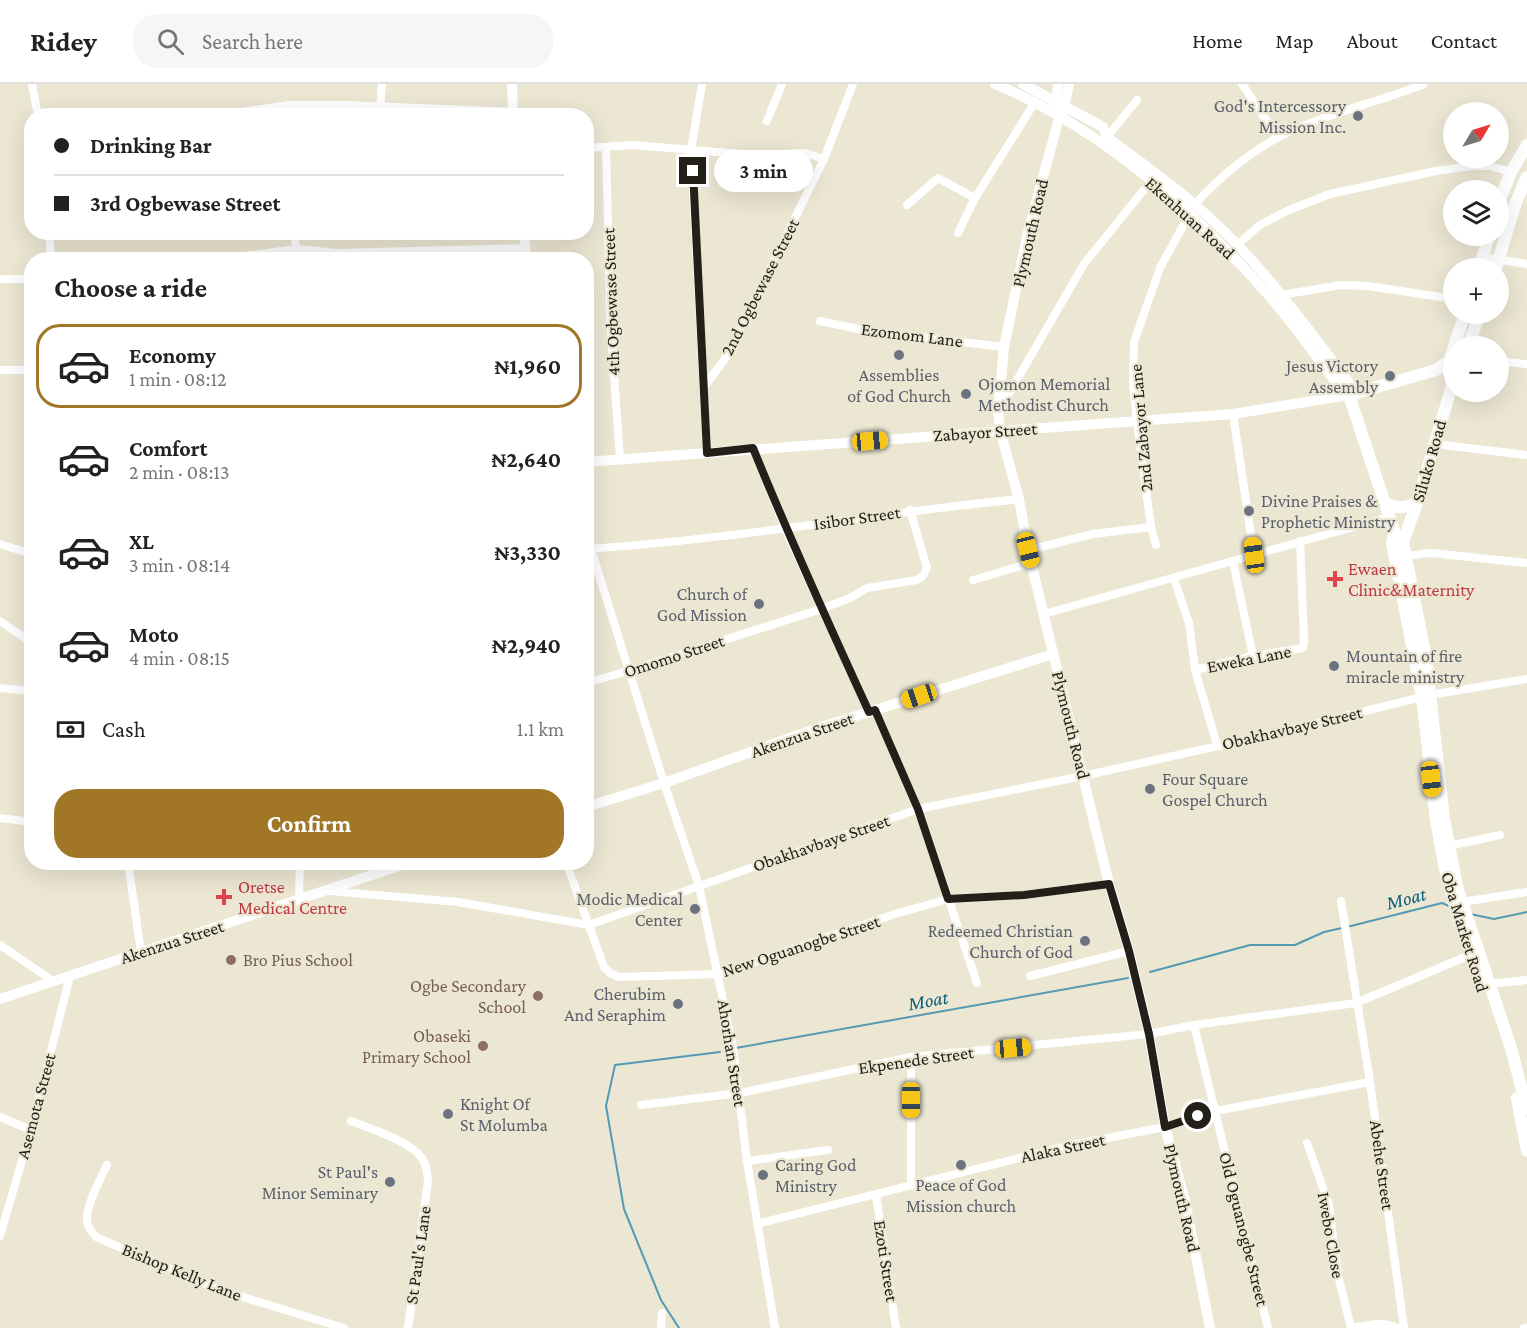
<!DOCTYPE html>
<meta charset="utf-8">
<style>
:root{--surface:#fff;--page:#f6f6f6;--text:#222;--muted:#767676;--line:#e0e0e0;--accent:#a17626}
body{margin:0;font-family:"Crimson Pro",serif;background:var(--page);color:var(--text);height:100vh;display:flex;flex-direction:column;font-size:22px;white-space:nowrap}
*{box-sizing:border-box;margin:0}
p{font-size:20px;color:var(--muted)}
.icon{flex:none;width:33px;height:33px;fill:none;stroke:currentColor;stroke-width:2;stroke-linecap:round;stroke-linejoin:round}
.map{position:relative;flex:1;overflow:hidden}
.side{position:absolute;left:24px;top:168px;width:570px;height:618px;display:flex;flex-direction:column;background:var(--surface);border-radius:24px;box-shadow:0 6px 24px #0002}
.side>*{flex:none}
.top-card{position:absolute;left:24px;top:24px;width:570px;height:132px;border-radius:24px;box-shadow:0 6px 24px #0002;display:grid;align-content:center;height:132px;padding:0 30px;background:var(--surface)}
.needle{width:39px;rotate:52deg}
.tools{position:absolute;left:1443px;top:18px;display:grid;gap:12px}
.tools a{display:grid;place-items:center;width:66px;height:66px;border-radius:50%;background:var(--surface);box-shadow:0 6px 24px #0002;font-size:30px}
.end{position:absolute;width:27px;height:27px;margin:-14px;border:8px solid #222019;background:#fff;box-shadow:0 0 0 3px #fff}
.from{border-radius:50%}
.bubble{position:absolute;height:42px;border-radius:21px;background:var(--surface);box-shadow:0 6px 24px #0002;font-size:20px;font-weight:700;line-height:42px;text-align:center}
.car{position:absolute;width:18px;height:36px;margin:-18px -9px;border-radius:8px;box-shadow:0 0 4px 2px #0007;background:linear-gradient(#f5c518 24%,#345 0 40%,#f5c518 0 76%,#345 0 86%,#f5c518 0)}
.top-card b{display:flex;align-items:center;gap:21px;height:57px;font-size:22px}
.top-card b+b{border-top:2px solid var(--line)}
.top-card i{width:15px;height:15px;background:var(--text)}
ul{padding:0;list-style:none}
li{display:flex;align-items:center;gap:18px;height:84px;margin:0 12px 9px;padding:0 18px;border:3px solid transparent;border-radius:24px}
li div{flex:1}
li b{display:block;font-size:22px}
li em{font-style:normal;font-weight:700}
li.current{border-color:var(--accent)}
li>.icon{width:54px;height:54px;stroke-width:1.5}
h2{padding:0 30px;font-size:27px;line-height:72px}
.pay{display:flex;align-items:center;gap:15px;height:66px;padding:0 30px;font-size:22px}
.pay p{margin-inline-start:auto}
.action{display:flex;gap:12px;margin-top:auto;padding:12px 30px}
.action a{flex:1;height:69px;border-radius:24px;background:var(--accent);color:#fff;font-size:24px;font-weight:700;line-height:69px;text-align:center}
header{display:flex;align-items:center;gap:36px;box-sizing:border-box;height:84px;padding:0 30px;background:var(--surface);border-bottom:2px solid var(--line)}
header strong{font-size:28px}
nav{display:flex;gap:33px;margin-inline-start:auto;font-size:21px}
.search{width:420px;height:54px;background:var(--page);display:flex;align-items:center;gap:15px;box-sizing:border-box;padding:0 21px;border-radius:24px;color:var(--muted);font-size:22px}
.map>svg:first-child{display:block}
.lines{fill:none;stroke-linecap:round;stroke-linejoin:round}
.stream{stroke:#559ab4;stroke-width:2}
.street{stroke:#fff;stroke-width:8}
.secondary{stroke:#fff;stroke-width:10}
.primary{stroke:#fff;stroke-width:12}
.route{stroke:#222019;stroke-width:8}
.worship-dot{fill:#6b7280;stroke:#ece7d3;stroke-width:2}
.health-dot{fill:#e0444e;stroke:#ece7d3;stroke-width:2}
.education-dot{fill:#8d6e63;stroke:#ece7d3;stroke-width:2}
.labels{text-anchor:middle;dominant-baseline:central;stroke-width:4.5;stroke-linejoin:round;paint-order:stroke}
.worship-label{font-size:18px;fill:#5b616d;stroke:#ece7d3;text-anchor:end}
.street-label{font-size:18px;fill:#222019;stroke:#ece7d3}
.health-label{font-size:18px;fill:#be3a42;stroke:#ece7d3;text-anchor:start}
.education-label{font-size:18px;fill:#785e54;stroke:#ece7d3;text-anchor:end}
.water-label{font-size:20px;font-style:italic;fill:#0b5f7a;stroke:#ece7d3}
</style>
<header>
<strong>Ridey</strong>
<div class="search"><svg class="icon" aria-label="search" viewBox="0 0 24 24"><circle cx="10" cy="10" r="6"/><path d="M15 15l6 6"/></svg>Search here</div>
<nav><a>Home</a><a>Map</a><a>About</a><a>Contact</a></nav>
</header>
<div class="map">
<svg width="1527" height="1244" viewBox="0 0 1527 1244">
<rect width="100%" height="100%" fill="#ece7d3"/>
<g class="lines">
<g class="stream">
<path d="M1470,830L1494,835L1527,828"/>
<path d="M1347,843L1442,819L1449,822"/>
<path d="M1150,888L1250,861H1295L1324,848L1342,844"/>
<path d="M736,964L1128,894"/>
<path d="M679,1244L661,1216L624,1125L606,1022L615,981L720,968"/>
</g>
<g class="street">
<path d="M32,0L38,32"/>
<path d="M702,0L691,66L707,369"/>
<path d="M1242,0L1278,54"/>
<path d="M380,24L382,0"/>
<path d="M215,32L289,21H345L513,28"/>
<path d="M767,37L782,0"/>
<path d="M1107,53L1137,16"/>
<path d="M606,63L611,251L620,374"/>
<path d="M586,64L634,61L754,71L805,69L824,75"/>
<path d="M1195,120C1219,94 1246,71 1277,54C1323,30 1376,19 1424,0"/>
<path d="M907,121L938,94L975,114"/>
<path d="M49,148L51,176"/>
<path d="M293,148L297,165V176"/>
<path d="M958,149L975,114L1035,18"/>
<path d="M1237,161L1260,141L1289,126L1330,110L1436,87L1471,82H1490L1511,88"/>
<path d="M1483,173L1527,180"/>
<path d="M210,176L297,165L336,169L526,164"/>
<path d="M0,195H32"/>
<path d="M1281,211L1341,201L1368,202L1454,215"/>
<path d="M820,237L868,247L1004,263"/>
<path d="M1498,277L1527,280"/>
<path d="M0,286H32"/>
<path d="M704,303L727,272L824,75L853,0"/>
<path d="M999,327L1084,180L1151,97"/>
<path d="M1233,330L1254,471"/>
<path d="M1434,360L1527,371"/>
<path d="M753,364L785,444L869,628"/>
<path d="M0,460L32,470"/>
<path d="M1156,461L1151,443L1137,338L1133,299L1134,258L1160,184L1190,129"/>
<path d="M588,465C732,455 875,430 1019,415"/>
<path d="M591,465L664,699L699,802L733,964L747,1077L775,1244"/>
<path d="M1028,466L1093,450L1151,443"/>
<path d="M1406,472L1431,469L1527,479"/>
<path d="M1233,478L1253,572"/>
<path d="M1174,495L1189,539L1195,586L1217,661"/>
<path d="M973,496L1031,479"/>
<path d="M1044,530L1389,433"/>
<path d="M0,537L32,559"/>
<path d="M1195,586L1253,572L1303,564L1304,557L1300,457"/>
<path d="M586,599L628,587L821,525L850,514L867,504L917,496L923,492L927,484L910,426"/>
<path d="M0,604L32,607"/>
<path d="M875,626L918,725L977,899"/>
<path d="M0,734L32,738"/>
<path d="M1449,762L1500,751"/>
<path d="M128,778L141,868"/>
<path d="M566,778L604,883L610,889L619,893L719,890L895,830L948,815L1024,811L1109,800"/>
<path d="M330,807L458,818L589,841L918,725L1083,692L1263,652L1430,611L1527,595"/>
<path d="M299,815L300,778"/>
<path d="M1341,817L1370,998L1404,1244"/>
<path d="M1462,818L1527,808"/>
<path d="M0,861L53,897"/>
<path d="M1030,892L1129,867"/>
<path d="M1489,900L1527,896"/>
<path d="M1194,941L1268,1244"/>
<path d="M641,1021L740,1009L911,973L1149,950L1194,941L1356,919L1470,871"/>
<path d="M0,1033L31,1046"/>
<path d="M351,1037C371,1045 410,1057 422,1074C427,1081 427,1089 428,1097L408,1244"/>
<path d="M1307,1059L1329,1121L1338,1191L1351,1244"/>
<path d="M747,1077L828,1066"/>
<path d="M107,1081C101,1094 85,1123 87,1137C88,1144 92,1148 96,1153L217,1205L344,1244"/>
<path d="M911,1102V973"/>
<path d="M876,1111L896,1244"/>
<path d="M757,1140L1071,1061L1165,1043L1215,1027L1370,998"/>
<path d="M0,1152L31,1046L70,892"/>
<path d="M661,1244L662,1229"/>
<path d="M1351,1244C1367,1241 1382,1237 1398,1244"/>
<path d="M1524,1244H1527"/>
</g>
<g class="secondary">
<path d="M512,0L513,32"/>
<path d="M995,0C1103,45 1195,127 1271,214C1296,243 1318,275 1341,305L1349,311"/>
<path d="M1023,0L1103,43L1107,53C1136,75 1166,96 1194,120C1255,171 1302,237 1350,300L1349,311"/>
<path d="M1069,0L1062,33L1058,38L1028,148L1004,263L998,328L1000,346L1019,415L1028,466L1109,800L1129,867L1149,950L1165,1043L1185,1117L1210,1244"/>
<path d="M1055,23L1058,0"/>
<path d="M524,148L526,176"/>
<path d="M586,378L1233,330L1349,311"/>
<path d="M586,723L664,699L818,644L1053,570"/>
<path d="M0,915L411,778"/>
</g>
<g class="primary">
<path d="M1498,121L1511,88L1527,61"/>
<path d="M1479,184L1489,152"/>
<path d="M1496,184L1516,118L1527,93"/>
<path d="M1454,262L1465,230"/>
<path d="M1468,262L1480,230"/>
<path d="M1454,263L1449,277L1436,286L1349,311L1394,447L1403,458L1426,574L1444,735L1457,803L1511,964L1527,1025"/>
<path d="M1385,419C1398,425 1404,424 1417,419"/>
<path d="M1394,447L1392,459L1422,613L1436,736L1445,785L1458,835L1477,889"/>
<path d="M1403,458L1417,419L1454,295"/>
<path d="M1517,1014L1527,1067"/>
</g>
</g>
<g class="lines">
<path class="route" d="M693,87L707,369L753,364C789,453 829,541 869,628L875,626L918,725L948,815L1024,811L1109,800L1129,867L1149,950L1165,1043L1198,1032"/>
</g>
<g class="worship-dot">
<circle cx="1358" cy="32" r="6"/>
<circle cx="899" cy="271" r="6"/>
<circle cx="1390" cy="292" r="6"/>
<circle cx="966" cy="310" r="6"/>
<circle cx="1249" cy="427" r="6"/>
<circle cx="759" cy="520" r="6"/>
<circle cx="1334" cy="582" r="6"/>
<circle cx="1150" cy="705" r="6"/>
<circle cx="695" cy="825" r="6"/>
<circle cx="1085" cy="857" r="6"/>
<circle cx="678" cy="920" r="6"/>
<circle cx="448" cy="1030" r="6"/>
<circle cx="961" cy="1081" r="6"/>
<circle cx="763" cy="1091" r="6"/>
<circle cx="390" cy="1098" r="6"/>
</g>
<g class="health-dot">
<path d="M1332 486h6v6h6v6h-6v6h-6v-6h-6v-6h6z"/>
<path d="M221 804h6v6h6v6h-6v6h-6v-6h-6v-6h6z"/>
</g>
<g class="education-dot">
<circle cx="231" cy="876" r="6"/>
<circle cx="538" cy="912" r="6"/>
<circle cx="483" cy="962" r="6"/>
</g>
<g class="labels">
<g class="worship-label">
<text x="1346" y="22">God's Intercessory<tspan x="1346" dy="21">Mission Inc.</tspan></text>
<text x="1378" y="282">Jesus Victory<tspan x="1378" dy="21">Assembly</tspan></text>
<text x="899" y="291" text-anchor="middle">Assemblies<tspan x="899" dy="21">of God Church</tspan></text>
<text x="978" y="300" text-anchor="start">Ojomon Memorial<tspan x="978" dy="21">Methodist Church</tspan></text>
<text x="1261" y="417" text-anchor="start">Divine Praises &amp;<tspan x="1261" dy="21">Prophetic Ministry</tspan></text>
<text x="747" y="510">Church of<tspan x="747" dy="21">God Mission</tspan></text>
<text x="1346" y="572" text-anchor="start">Mountain of fire<tspan x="1346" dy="21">miracle ministry</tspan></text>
<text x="1162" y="695" text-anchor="start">Four Square<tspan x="1162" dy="21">Gospel Church</tspan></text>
<text x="683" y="815">Modic Medical<tspan x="683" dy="21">Center</tspan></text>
<text x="1073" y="847">Redeemed Christian<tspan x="1073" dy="21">Church of God</tspan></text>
<text x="666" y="910">Cherubim<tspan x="666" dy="21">And Seraphim</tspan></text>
<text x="460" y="1020" text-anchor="start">Knight Of<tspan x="460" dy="21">St Molumba</tspan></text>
<text x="775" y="1081" text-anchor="start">Caring God<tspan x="775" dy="21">Ministry</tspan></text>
<text x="378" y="1088">St Paul's<tspan x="378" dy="21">Minor Seminary</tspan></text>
<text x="961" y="1101" text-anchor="middle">Peace of God<tspan x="961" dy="21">Mission church</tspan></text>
</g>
<g class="street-label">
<text transform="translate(1190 134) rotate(42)">Ekenhuan Road</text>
<text transform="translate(1030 149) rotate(-77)">Plymouth Road</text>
<text transform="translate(760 203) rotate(-63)">2nd Ogbewase Street</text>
<text transform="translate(611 218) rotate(-92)">4th Ogbewase Street</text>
<text transform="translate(912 251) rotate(7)">Ezomom Lane</text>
<text transform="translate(1141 344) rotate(-95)">2nd Zabayor Lane</text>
<text transform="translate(985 348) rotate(-4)">Zabayor Street</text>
<text transform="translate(1429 377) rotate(-74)">Siluko Road</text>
<text transform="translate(857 434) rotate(-8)">Isibor Street</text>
<text transform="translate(674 572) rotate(-18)">Omomo Street</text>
<text transform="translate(1249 575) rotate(-11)">Eweka Lane</text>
<text transform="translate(1071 641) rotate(76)">Plymouth Road</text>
<text transform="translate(1292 644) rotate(-13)">Obakhavbaye Street</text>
<text transform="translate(802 651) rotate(-19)">Akenzua Street</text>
<text transform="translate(821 759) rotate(-19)">Obakhavbaye Street</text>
<text transform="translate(1465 848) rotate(73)">Oba Market Road</text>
<text transform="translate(172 858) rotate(-18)">Akenzua Street</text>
<text transform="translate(801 862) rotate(-18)">New Oguanogbe Street</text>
<text transform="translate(732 969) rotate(81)">Ahorhan Street</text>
<text transform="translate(916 976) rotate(-8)">Ekpenede Street</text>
<text transform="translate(36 1022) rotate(-75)">Asemota Street</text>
<text transform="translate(1063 1064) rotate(-12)">Alaka Street</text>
<text transform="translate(1382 1081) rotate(82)">Abehe Street</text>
<text transform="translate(1182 1114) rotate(77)">Plymouth Road</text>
<text transform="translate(1244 1145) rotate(76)">Old Oguanogbe Street</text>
<text transform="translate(1331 1151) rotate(80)">Iwebo Close</text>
<text transform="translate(418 1171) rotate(-82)">St Paul's Lane</text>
<text transform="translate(886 1177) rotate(81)">Ezoti Street</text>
<text transform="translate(182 1188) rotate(22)">Bishop Kelly Lane</text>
</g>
<g class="health-label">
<text x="1348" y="485">Ewaen<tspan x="1348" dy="21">Clinic&amp;Maternity</tspan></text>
<text x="238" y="803">Oretse<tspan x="238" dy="21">Medical Centre</tspan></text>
</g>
<g class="education-label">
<text x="243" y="876" text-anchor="start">Bro Pius School</text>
<text x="526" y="902">Ogbe Secondary<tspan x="526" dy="21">School</tspan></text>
<text x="471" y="952">Obaseki<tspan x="471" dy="21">Primary School</tspan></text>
</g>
<g class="water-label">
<text transform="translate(1406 814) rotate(-14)">Moat</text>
<text transform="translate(928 916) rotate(-10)">Moat</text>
</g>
</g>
</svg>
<div class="tools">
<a><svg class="needle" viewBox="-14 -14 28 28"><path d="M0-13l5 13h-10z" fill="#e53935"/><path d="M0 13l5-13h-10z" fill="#767676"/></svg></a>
<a><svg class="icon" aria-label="layers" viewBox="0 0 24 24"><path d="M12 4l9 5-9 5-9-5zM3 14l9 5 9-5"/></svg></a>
<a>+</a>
<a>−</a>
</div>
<i class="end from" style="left:1198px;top:1032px"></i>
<i class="end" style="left:693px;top:87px"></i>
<div class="bubble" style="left:714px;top:66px;width:99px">3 min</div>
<i class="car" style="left:870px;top:357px;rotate:85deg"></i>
<i class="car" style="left:1028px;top:466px;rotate:166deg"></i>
<i class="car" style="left:1254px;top:471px;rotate:352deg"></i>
<i class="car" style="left:919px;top:612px;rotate:252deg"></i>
<i class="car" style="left:1431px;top:695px;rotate:173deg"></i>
<i class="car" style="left:1013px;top:964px;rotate:85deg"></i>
<i class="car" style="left:911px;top:1016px;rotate:180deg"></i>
<div class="top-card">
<b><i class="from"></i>Drinking Bar</b>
<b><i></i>3rd Ogbewase Street</b>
</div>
<section class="side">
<h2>Choose a ride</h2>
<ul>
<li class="current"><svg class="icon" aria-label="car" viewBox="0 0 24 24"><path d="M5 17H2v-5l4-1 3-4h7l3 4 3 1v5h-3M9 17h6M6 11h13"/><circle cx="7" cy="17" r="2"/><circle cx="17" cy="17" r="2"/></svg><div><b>Economy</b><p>1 min · 08:12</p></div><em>₦1,960</em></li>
<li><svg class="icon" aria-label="car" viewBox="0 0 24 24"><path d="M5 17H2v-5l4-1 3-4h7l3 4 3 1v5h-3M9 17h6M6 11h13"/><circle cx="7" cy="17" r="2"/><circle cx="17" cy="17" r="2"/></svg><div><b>Comfort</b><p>2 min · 08:13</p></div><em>₦2,640</em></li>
<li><svg class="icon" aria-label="car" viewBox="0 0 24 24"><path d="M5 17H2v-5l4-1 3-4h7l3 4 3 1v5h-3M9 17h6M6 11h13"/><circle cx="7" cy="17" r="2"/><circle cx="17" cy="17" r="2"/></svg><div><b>XL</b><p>3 min · 08:14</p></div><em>₦3,330</em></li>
<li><svg class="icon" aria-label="car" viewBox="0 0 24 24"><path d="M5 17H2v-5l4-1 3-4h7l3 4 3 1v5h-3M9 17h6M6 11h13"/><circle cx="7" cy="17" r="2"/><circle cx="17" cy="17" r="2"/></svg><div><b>Moto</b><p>4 min · 08:15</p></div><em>₦2,940</em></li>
</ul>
<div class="pay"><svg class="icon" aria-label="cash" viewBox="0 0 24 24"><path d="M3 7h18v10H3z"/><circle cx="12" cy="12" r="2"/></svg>Cash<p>1.1 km</p></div>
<div class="action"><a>Confirm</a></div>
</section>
</div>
